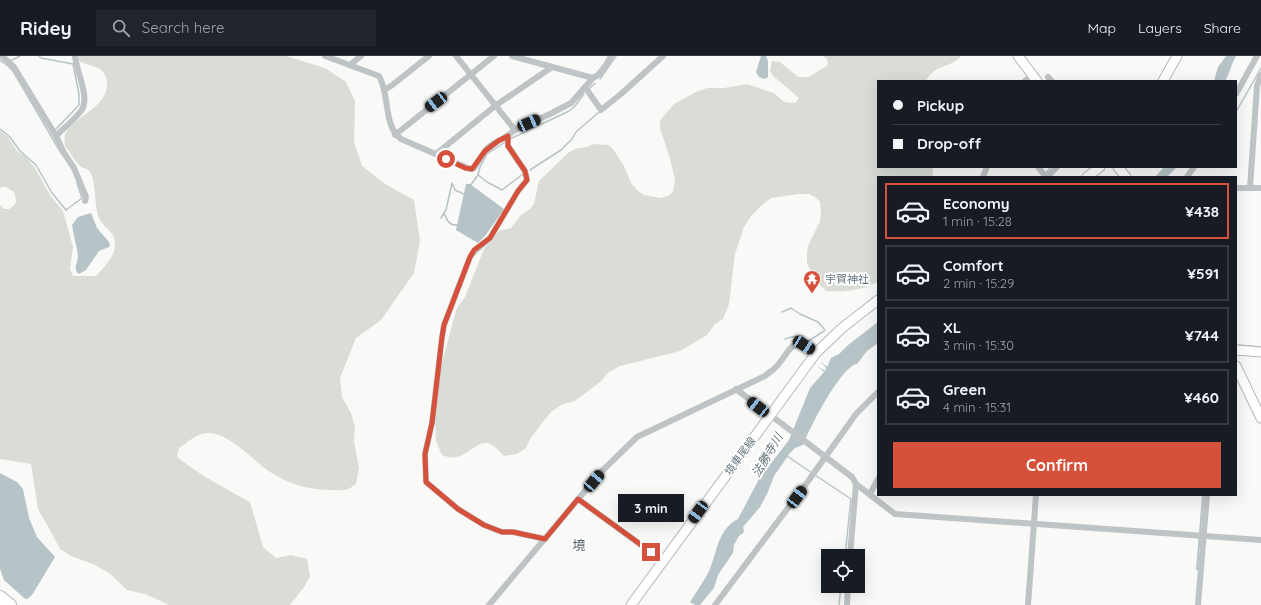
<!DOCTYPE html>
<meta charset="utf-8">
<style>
:root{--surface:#171b24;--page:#20242c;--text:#f1f3f6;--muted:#9ea1a6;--line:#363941;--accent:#d5513b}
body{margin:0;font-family:Quicksand,"Noto Sans JP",sans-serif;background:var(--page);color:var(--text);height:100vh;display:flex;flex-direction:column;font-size:15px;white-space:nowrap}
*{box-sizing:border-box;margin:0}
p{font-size:13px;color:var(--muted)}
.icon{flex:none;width:22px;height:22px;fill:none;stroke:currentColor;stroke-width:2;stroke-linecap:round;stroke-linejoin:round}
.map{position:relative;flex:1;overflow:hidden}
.panel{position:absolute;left:877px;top:120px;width:360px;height:320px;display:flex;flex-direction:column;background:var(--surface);border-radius:0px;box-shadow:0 4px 16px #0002}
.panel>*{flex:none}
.banner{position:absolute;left:877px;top:24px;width:360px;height:88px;border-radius:0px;box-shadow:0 4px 16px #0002;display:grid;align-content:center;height:88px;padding:0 16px;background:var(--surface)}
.tools{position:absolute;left:821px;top:493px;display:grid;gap:8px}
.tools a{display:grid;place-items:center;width:44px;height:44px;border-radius:0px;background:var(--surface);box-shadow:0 4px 16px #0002;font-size:20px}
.end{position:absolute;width:18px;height:18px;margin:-9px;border:5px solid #d5513b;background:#fff;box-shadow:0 0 0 2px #fff}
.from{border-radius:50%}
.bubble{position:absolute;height:28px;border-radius:0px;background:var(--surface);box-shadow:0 4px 16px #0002;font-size:13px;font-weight:700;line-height:28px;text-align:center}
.car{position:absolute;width:12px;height:24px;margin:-12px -6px;border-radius:5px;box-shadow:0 0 3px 1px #0007;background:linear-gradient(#222 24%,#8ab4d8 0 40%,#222 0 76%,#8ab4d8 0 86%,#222 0)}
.banner b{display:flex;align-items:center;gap:14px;height:38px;font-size:15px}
.banner b+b{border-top:1px solid var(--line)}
.banner i{width:10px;height:10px;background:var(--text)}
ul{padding:7px 0 0;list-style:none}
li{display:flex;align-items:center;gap:12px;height:56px;margin:0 8px 6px;padding:0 8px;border:2px solid var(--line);border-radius:0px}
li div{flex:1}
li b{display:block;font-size:15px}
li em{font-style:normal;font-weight:700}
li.current{border-color:var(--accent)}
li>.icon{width:36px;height:36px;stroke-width:1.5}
.button{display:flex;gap:8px;margin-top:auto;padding:8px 16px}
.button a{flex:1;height:46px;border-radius:0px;background:var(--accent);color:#fff;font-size:16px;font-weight:700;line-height:46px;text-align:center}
header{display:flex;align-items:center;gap:24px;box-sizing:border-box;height:56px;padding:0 20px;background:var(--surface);border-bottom:1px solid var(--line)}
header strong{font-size:19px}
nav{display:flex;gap:22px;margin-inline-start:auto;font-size:14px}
.search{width:280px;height:36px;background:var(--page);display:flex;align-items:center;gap:10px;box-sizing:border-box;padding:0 14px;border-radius:0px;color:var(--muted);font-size:15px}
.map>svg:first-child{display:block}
.green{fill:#d9ddd6}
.water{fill:#b7c4c7}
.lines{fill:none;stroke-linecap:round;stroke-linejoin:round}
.stream{stroke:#b7c4c7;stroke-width:1.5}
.secondary-casing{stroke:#b3b9bd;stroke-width:11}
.highway-casing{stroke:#b2b7ba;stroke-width:14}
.street{stroke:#bec3c6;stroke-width:6}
.secondary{stroke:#fff;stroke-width:9}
.highway{stroke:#fff;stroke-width:12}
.route{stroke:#d5513b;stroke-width:5}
.labels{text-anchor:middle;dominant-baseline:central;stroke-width:4;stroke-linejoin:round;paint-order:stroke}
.poi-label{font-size:11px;fill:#66777f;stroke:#fff;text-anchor:start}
.street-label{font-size:11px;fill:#66777f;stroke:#fff}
.water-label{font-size:12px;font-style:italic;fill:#617579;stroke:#fff}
.quarter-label{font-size:13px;fill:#58646b;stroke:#fff}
</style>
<header>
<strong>Ridey</strong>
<div class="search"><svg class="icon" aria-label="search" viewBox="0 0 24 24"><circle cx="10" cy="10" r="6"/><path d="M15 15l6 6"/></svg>Search here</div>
<nav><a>Map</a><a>Layers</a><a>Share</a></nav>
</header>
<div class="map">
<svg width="1261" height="549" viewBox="0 0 1261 549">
<rect width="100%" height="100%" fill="#f9f9f7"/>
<g class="green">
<path d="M78,0H286L325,12L346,26L355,45L354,86L362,110L385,128L414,144L420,185L414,217L381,264L356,282L340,322L342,341L351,357L355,371L354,386L359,412L356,428C346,436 343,434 330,434C311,434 292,429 275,419C255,408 230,375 206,377C196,378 187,387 179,392L177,401C200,419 224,432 250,446L263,491L276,502L291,499L307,503L310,520L304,531L290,549H169L145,538L127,534L109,517L93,508L71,500L60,493L50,474L38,453L31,408L0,403V149L4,153H9C17,148 17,146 14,136L6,131H2L0,133V75L8,81L17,95L25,100L35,112L50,139L63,155L73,191L70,213L73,220H96C103,212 115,201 115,189C115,175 106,174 100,164C93,149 97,127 90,116C87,111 83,113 80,110C74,104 70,96 65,90C64,85 64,79 67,75C78,58 109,50 107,26C107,21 104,16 100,13C94,9 86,9 79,5Z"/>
<path d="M823,0H961C952,12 934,8 926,25H878V111H933V121H878V224L877,226C861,235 844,236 826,235L816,224L807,208V198L808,190L820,165L821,156L820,146L815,141L809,138H799L771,142L762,149L751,160L744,171L735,198L729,248L723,263L715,268L707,279L680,295L620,310L609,316L600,326L575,345L563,348L552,355L542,367L530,383L526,392L517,398L504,400C501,397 496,391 492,389C476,379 466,410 442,399L436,385L435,366L441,311L455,258L457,252L465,241L484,193L499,175L511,172L521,159L530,153L534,148L539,125L568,97L575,93L587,91L593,88L608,89L613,93L624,110L631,127L638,135L644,139L661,142L668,140L673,136L675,124L670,103L660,72V66L662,62L674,48L696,36L707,32H724L747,28L774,37L784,46L795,47L799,42L772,19L770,14L772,5L780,6L798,21H809L828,9L827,3Z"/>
</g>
<g class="water">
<path d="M761,0H766L768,5V21L765,23L759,21L756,16Z"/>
<path d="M1226,0H1236C1231,8 1230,17 1225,25H1214L1218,11Z"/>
<path d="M1164,111H1177L1167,121H1155Z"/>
<path d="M466,128H470L504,153L485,180L478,187L456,174Z"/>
<path d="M91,157L97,172L109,186L110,189L109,191L99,195L86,214L79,218C72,212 78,207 78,200C77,190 73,179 72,169L78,161Z"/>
<path d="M878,266V287L867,295L857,308C841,310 809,373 803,389L795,392L790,397L774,420L767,438L760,451L743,471L744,476L739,480L734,489L733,497L718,519L714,532L700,549H695L690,546C696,536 703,527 708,517C717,499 717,473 738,463L759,423L789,384L810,332L824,316L817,310L825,315L826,312L820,305L827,311L831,302L839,298L848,289Z"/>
<path d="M0,417L17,426L23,433L29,462L37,481L55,501L32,539L27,543L24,542L4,524L0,513Z"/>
<path d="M1202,439H1204L1198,514H1196Z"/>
</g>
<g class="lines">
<g class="stream">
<path d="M39,0L41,2L73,8"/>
<path d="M0,4L8,10L13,15L61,97"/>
<path d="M12,4L20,0"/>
<path d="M600,23L616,0"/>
<path d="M589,33L595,27"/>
<path d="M1236,56L1261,12"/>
<path d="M0,73L10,81L20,95L36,109L52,137L66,154"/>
<path d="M55,74L79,49V38L73,8"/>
<path d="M510,83L569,55L574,51L584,38"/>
<path d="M485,91L493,85"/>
<path d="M530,114L561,94L572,83L576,76L599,56"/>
<path d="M1045,118L1051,111"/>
<path d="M478,119L487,126L502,134L523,118"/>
<path d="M470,130L478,119L480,111L487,98L505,86"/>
<path d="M66,154L82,142L77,127"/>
<path d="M444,157C447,164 449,170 458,169"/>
<path d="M441,162L446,154L452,127L455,134L466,139"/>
<path d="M782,256L791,252L800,258L818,266L825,274"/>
<path d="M785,283L791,281L803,280L807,286L824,275"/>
<path d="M1239,289L1261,291"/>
<path d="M787,400L812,417"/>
<path d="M815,419L851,443L845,500"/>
<path d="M839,549L841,530"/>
</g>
<defs>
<g id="secondary">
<path d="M1018,0L1037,25"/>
<path d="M1163,25L1177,0"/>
<path d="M1118,111L1126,121"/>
<path d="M1087,121L1100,111"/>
<path d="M1236,294L1261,296"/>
<path d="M1236,310L1261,362"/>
<path d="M631,549L816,297L842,272L878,244"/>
</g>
<path id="highway" d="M0,541L10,549"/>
</defs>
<use href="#secondary" class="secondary-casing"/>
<use href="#highway" class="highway-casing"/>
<g class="street">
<path d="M2,0L14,11L56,80L64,97L74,112L86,141L85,145"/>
<path d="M325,0L379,20C390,38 383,70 401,83L470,113L474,112L485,95L498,85L507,80L515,74L552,57L571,47L593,22L598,19L606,9L611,0"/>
<path d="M456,0L515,74"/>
<path d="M512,0L593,22"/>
<path d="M350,9L361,0"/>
<path d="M1048,21L1052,25"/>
<path d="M1025,25L1032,19"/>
<path d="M585,31L601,54L621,38L663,0"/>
<path d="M384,34L391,30L429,0"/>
<path d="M1236,38L1257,0"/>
<path d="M395,79L494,0"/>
<path d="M56,80C64,72 74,64 81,55C91,43 76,14 75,0"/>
<path d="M507,80L508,90L525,115L527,124L518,135L490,182L475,195L470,201L444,269L442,281L432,367L425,398L426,426L458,453L484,469L502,476H513L545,483"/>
<path d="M436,98L495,50L552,11"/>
<path d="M1038,111L1046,121"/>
<path d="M983,121L987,111"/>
<path d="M1047,121L1057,111"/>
<path d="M1187,121L1194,111"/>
<path d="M1236,132H1261"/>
<path d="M1250,132L1257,30L1261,19"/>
<path d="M736,333L852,421L856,428L895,458L1261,484"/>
<path d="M870,438L878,423"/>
<path d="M578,443L663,505"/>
<path d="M850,500L856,428"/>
<path d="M489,549L601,416L637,381L765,320C768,317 772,315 775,312C792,295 788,279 816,297"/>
<path d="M715,549L806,428L856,358L878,336"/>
<path d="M847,549L848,530"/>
<path d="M1028,549L1036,439"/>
<path d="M1198,549L1207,439"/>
</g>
<use href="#secondary" class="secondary"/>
<use href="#highway" class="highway"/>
</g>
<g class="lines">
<path class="route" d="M446,103L465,112L472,113L485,95L498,85L508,80V90L525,115L527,124L518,135L490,182L474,194L470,201L444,269L442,281L432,367L425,398L426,426L458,453L484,469L502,476H513L545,483L578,443L651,496"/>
</g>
<defs>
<symbol id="temple-pin" viewBox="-11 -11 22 30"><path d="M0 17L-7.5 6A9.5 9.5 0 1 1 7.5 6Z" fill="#d5513b" stroke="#fff"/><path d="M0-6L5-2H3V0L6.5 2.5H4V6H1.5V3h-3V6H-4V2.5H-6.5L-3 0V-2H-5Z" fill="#fff"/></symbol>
</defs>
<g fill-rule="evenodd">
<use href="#temple-pin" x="802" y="213" width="20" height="27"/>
</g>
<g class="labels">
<g class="poi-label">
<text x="825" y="223">宇賀神社</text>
</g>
<g class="street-label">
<text transform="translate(740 400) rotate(-54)">境車尾線</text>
</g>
<g class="water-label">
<text transform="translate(767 399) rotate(-59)">法勝寺川</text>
</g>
<g class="quarter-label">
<text x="579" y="489">境</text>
</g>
</g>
</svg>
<div class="tools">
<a><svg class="icon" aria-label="locate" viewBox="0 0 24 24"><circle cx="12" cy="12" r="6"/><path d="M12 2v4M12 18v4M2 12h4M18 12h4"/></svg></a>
</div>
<i class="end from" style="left:446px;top:103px"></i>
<i class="end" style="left:651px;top:496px"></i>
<div class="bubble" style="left:618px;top:438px;width:66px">3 min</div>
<i class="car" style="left:436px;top:46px;rotate:233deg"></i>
<i class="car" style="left:529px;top:67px;rotate:66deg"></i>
<i class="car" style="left:804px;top:289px;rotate:122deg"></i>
<i class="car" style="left:758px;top:351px;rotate:308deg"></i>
<i class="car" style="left:594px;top:425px;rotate:40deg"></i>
<i class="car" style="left:797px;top:441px;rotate:37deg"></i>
<i class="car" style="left:698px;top:456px;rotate:216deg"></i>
<div class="banner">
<b><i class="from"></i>Pickup</b>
<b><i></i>Drop-off</b>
</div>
<section class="panel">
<ul>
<li class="current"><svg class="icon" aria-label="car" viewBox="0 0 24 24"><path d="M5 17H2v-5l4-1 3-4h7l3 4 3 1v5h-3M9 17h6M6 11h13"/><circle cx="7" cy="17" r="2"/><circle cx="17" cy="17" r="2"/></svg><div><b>Economy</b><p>1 min · 15:28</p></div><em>¥438</em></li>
<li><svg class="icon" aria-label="car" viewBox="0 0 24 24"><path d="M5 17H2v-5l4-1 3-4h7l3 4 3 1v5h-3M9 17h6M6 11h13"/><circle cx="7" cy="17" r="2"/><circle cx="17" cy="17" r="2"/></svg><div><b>Comfort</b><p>2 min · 15:29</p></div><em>¥591</em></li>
<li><svg class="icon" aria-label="car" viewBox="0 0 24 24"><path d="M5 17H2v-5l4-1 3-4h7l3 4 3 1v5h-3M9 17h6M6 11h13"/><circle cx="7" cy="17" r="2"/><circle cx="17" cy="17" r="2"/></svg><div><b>XL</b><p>3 min · 15:30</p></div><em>¥744</em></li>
<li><svg class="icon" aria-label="car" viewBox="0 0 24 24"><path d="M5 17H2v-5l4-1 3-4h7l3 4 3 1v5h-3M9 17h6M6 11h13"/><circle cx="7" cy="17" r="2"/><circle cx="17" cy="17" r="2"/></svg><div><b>Green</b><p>4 min · 15:31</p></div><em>¥460</em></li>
</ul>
<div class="button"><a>Confirm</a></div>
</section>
</div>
